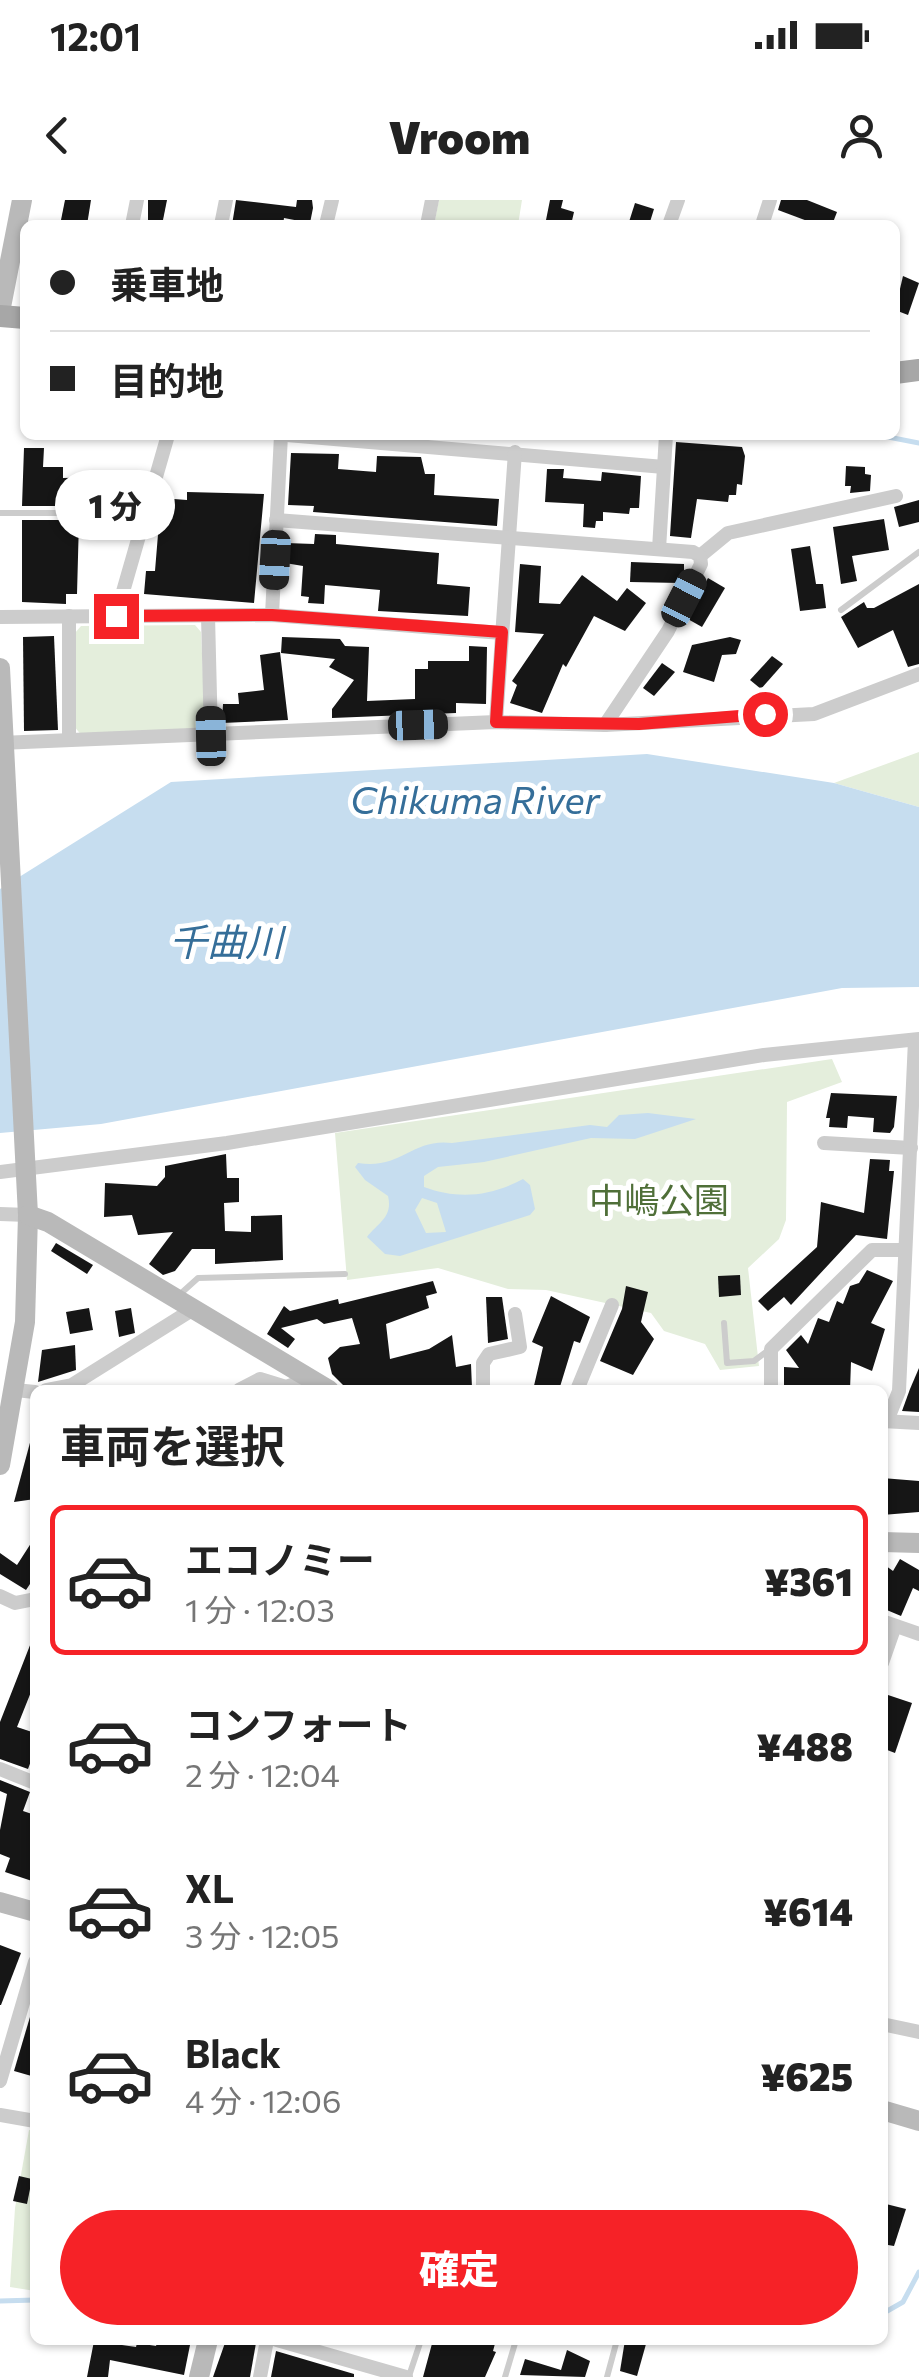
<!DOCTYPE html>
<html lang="ja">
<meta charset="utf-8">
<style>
:root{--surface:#fff;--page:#f6f6f6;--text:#222;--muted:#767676;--line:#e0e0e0;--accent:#f62227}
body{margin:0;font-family:Commissioner,"Noto Sans JP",sans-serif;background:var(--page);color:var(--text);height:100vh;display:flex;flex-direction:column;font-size:38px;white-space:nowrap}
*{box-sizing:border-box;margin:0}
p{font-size:32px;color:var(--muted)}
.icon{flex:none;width:55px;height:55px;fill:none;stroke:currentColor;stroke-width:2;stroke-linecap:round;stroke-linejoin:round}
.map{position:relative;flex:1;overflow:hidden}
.details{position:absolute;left:30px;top:1185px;width:858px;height:960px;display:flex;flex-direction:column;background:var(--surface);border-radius:15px;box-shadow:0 2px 8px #0004}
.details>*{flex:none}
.banner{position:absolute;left:20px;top:20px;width:880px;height:220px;border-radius:15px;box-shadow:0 2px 8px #0004;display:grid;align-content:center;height:220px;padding:0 30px;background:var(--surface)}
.end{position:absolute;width:45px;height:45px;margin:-22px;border:12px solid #f62227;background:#fff;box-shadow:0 0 0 5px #fff}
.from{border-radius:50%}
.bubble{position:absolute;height:70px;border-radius:35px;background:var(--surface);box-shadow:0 2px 8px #0004;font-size:32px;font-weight:800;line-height:70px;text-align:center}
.car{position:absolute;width:30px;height:60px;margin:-30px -15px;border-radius:12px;box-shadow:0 0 8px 2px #0007;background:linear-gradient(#222 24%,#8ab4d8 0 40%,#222 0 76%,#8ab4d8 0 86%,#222 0)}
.banner b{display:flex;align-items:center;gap:35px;height:95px;font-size:38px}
.banner b+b{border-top:2px solid var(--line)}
.banner i{width:25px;height:25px;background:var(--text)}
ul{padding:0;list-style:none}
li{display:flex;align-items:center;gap:30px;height:150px;margin:0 20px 15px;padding:0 10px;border:5px solid transparent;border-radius:15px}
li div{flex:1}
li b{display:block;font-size:38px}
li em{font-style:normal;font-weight:800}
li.active{border-color:var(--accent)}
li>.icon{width:90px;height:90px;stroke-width:1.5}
h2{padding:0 30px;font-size:45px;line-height:120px}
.action{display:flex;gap:20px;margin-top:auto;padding:20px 30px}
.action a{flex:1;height:115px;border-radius:60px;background:var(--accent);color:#fff;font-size:40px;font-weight:800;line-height:115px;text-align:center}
.status{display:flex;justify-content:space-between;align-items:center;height:70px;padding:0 50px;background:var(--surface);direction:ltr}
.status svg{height:28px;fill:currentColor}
header{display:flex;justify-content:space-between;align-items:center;height:130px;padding:0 30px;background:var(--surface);font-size:45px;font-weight:800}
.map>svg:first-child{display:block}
.green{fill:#e4eedc}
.water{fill:#c6ddef;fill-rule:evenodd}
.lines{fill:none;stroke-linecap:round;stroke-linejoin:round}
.stream{stroke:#c6ddef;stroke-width:5}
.building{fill:#161616}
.lane{stroke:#ccc;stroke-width:6}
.street{stroke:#ccc;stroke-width:14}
.secondary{stroke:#b9b9b9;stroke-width:20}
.primary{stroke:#a7a7a7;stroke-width:22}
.route{stroke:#f62227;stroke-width:12}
.labels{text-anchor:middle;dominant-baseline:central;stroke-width:10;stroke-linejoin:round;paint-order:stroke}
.park-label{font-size:35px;fill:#4f6f38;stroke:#fff}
.water-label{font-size:38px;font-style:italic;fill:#356e99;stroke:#fff}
</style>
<div class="status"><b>12:01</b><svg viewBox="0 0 49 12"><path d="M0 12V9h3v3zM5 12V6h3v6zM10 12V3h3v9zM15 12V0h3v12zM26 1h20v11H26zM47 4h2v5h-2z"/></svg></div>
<header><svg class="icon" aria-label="back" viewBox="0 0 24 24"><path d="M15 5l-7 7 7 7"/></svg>Vroom<svg class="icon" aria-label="person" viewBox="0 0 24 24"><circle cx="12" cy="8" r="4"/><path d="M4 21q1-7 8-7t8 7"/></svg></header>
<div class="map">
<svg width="919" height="2177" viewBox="0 0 919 2177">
<rect width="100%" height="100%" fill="#fff"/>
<g class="green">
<path d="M439,0H522L518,25H434Z"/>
<path d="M195,425L201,432L205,521L197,531L82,536L74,526L75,433L81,426Z"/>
<path d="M919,552V607L834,583Z"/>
<path d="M832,859L842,882L787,902L786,1020L779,1039L748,1068L759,1166L720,1170L705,1144L664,1131L651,1113L546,1090L508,1089L438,1068L347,1080L335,933Z"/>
<path d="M29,1930L35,1931V2091L10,2087L15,2008Z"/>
</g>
<g class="water">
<path d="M647,554L834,583L919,607V787L842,788L101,924L0,933V689L171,582Z"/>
<path d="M648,913L696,919L635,939L591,938L484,962L438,967L424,976V987C459,1000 491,996 523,979L530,985L535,1009L530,1015L400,1056L385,1054L367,1037C379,1022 393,1017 388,996L365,980L355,967L358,963C401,970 412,938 452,943L590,925L607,927L619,915ZM422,998L437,1003L446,1032L426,1033L415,1010Z"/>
</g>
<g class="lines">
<g class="stream">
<path d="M732,235H772"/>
<path d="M878,235L919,243"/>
<path d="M0,2101L35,2100"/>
<path d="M882,2114L903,2102L919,2072"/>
</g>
</g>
<g class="building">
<path d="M65,0H91L87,25H60Z"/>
<path d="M148,0H167L162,25H148Z"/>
<path d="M236,0L296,7L297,0H312L313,8L310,23L284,18L283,25H232Z"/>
<path d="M550,0H563L561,8L574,12L571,25H545Z"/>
<path d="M781,0H807L837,12L832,25H818L778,10Z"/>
<path d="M635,3L654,9L649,25H628Z"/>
<path d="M903,76L919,83L908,115L895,110Z"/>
<path d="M676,242L742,247L745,256L742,285L737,284L736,295H729L728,302L697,299L691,338L670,336Z"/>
<path d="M24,248H44L43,267H63V278L136,276L134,306L79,302V306H22Z"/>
<path d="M291,253L339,254L338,269L376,272L377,256L421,257L425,274H435L434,295L499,299L497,326L313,312L314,306L288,305Z"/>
<path d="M846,266L865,267V274L871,275L870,291L850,293L851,286H845Z"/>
<path d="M547,269H564L563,278L601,281L602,272L641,276L639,308H630L629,314L603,312V321H596L595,328L583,327L584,304L545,302Z"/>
<path d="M187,292L264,294L254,403L144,394L146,371H155L161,298L187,300Z"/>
<path d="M919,300V322L899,327L894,307Z"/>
<path d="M884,319L889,350L852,356L857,381L841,384L833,327Z"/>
<path d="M22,320H79L77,394H66V404L22,402Z"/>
<path d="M315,334L336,335V344L439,353L437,384L470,387L468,416L378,411L380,390L325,385L324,404L308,403L309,397L301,396L303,366L285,363L286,343L314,344Z"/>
<path d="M810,346L816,384H823L826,408L800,411L791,349Z"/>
<path d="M631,362L684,364V375L680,383L630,382Z"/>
<path d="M520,364L541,366L539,403L560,404L582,375L617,401L627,388L646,403L625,431L594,416L566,467L563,464L542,513L510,503L517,485L512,481L544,434L515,432Z"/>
<path d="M708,378L725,388L702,427L686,418Z"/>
<path d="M919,384V464L908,467L893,430L858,448L841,417L864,402L867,408H874Z"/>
<path d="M54,436L58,530L24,531L23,437Z"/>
<path d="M282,437L340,439L345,446L369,447L367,501L415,499V469H428V461H469V446L487,447L486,504L456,503V513L332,518V509L354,480L329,467L335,459L281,453Z"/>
<path d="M730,437L741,440L736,454L722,455L714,482L683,472L692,445Z"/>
<path d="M280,452L288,520L222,523L223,504H239L238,493L264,490L260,455Z"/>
<path d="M772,456L783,464L761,489L750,480Z"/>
<path d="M662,463L675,472L654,496L643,488Z"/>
<path d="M831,893L897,896L894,927L890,933L873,932L874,918L848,916L847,928L829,927L830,918H826Z"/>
<path d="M226,954L227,978H239V1002L224,1003L225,1031L251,1032V1016L282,1015L283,1060L215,1064V1049H192L175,1071L163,1075L149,1064L173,1032L138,1035L132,1015L104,1017L105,983L157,986L165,977V966Z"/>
<path d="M870,959L890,960L889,971H894L887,1039L856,1035L791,1105L784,1097L768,1111L758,1101L817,1047L821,1002L864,1013Z"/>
<path d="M56,1043L93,1065L87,1074L51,1051Z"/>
<path d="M867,1070L893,1081L871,1123L885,1129L872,1171L851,1162L850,1190H784V1167L799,1168L786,1150L801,1135L808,1144L818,1118L829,1122L837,1101L843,1104L850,1086L859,1083Z"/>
<path d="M740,1075L741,1095L719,1097L718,1076Z"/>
<path d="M433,1081L437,1093L426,1096L429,1108L386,1124L390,1159L429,1149L452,1135L456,1167L471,1164L472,1188L348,1190L332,1174L328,1158L340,1147L360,1144L352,1118L324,1124L317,1119L281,1128L295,1139L288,1148L267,1134L284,1106L290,1111L338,1099L339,1104Z"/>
<path d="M626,1086L648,1092L641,1122L654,1139L633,1175L600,1161L622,1109Z"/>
<path d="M551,1096L590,1117L580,1143L574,1141L559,1190H533L543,1147L532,1142Z"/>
<path d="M486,1097H502L508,1139L488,1143Z"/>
<path d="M89,1108L93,1130L70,1134L66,1112Z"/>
<path d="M131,1108L135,1133L119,1137L115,1111Z"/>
<path d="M75,1145L76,1170L38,1182L42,1150Z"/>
<path d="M919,1168V1212L902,1211L910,1189Z"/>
<path d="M31,1239H35V1299L14,1302Z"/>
<path d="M882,1278L919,1281V1312L882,1315Z"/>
<path d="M35,1337V1388L30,1384L26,1390L0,1374V1353L17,1365Z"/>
<path d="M900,1359L919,1370V1391L913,1388L901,1416L882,1408V1363L893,1371Z"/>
<path d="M34,1435L35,1482L17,1527L35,1533V1563L31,1561L28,1569L0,1559V1522Z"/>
<path d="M882,1493L912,1503L895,1553L882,1548Z"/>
<path d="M0,1580L30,1592L23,1611L35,1615V1682L5,1672L10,1658L0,1654V1630L7,1594L0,1591Z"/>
<path d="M0,1745L21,1753L1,1805H0Z"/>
<path d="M35,1800V1877L14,1871Z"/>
<path d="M19,1976L32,1979L27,2004L13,2001Z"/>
<path d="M882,2003L906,2009L894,2046L882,2044Z"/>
<path d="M158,2140H191L184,2175L110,2160L108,2177H87L94,2141L136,2147L137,2143L156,2146Z"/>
<path d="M226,2140L256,2143L250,2177H213Z"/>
<path d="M433,2140H496L493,2151L496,2152L485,2177H423Z"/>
<path d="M625,2140L646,2144L637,2176L620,2171Z"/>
<path d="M567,2150L590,2161L585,2177L520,2175L525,2159L561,2170Z"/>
<path d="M276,2151L354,2174V2177H271Z"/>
</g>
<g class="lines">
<g class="lane">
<path d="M0,313H144"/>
<path d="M841,410L919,352"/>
<path d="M178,1096L198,1078L345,1074"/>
<path d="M724,1123L727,1163L754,1161L770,1149"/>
<path d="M409,2176L421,2140"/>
<path d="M505,2177L516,2140"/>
<path d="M607,2177L617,2140"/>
</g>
<g class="street">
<path d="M132,25L137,0"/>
<path d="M221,25L226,0"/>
<path d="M326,25L332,0"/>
<path d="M427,25L432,0"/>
<path d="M669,25L678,0"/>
<path d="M762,25L770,0"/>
<path d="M287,235L664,267"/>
<path d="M659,349L666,235"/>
<path d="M700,356L728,333L896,296"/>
<path d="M272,415L281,235"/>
<path d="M116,416L168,235"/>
<path d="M208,416L211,537"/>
<path d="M0,417L272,415L502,433"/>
<path d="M496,522L515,252"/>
<path d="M605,525L814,514L919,474"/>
<path d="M69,540V416"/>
<path d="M0,543L496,522L605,525L668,431L701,364L700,356L693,352L276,320"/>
<path d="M824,943L911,948"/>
<path d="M0,972L227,943L764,855L919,839"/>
<path d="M0,1014L28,1015"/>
<path d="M15,1190L35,1192"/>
<path d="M46,1190L72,1185L195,1108"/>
<path d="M239,1190L260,1179L286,1187L313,1178"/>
<path d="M483,1190V1163L489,1154L520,1147L515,1114"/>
<path d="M577,1190L612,1105"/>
<path d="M771,1190V1149L872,1050H905"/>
<path d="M882,1221L919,1223"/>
<path d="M887,1221L899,1191L915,840"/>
<path d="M0,1396L15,1403L35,1399"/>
<path d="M882,1421L919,1434"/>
<path d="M882,1463L895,1426"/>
<path d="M0,1569L35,1583"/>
<path d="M882,1824L919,1832"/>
<path d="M0,1881L35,1762"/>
<path d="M0,1915L35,1921"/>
<path d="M277,2140L406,2177"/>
<path d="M260,2177L267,2140"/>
</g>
<g class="secondary">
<path d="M0,112L22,0"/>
<path d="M0,468L28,1015L25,1122L0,1265"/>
<path d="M28,1015L48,1022L329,1190"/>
<path d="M882,1342L919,1343"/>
<path d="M0,1702L35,1712"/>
<path d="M882,1910L919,1921"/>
<path d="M199,2177L208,2140"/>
</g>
<g class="primary">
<path d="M0,116L25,118"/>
<path d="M895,173L919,170"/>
</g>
</g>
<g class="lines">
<path class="route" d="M116,416L272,415L502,432L496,522L639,524L765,514"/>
</g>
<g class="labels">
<g class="park-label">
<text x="659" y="998">中嶋公園</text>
</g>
<g class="water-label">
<text x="475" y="598">Chikuma River</text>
<text x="226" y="740">千曲川</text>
</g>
</g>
</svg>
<i class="end from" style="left:765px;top:514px"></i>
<i class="end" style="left:116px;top:416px"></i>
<div class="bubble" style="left:55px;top:270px;width:120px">1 分</div>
<i class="car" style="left:275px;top:360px;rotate:183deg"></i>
<i class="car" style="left:684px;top:398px;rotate:27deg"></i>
<i class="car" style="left:418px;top:525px;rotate:88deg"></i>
<i class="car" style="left:211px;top:536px;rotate:359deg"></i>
<div class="banner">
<b><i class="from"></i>乗車地</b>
<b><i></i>目的地</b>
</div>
<section class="details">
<h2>車両を選択</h2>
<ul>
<li class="active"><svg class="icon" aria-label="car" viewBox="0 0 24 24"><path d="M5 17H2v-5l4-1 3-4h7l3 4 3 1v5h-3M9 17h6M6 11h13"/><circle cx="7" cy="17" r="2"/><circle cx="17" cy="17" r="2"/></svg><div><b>エコノミー</b><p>1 分 · 12:03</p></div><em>¥361</em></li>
<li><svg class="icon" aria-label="car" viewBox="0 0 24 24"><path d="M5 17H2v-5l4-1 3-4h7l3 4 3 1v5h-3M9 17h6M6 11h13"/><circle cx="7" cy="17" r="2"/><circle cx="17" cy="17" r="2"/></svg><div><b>コンフォート</b><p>2 分 · 12:04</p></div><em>¥488</em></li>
<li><svg class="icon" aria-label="car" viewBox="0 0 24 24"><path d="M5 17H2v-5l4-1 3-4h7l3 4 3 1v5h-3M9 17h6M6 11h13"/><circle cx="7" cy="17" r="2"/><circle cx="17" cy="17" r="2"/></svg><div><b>XL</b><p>3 分 · 12:05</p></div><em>¥614</em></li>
<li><svg class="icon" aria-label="car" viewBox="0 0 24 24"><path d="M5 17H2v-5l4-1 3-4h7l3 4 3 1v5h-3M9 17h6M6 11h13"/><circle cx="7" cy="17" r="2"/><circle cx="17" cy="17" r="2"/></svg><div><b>Black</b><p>4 分 · 12:06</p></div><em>¥625</em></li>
</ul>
<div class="action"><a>確定</a></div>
</section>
</div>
